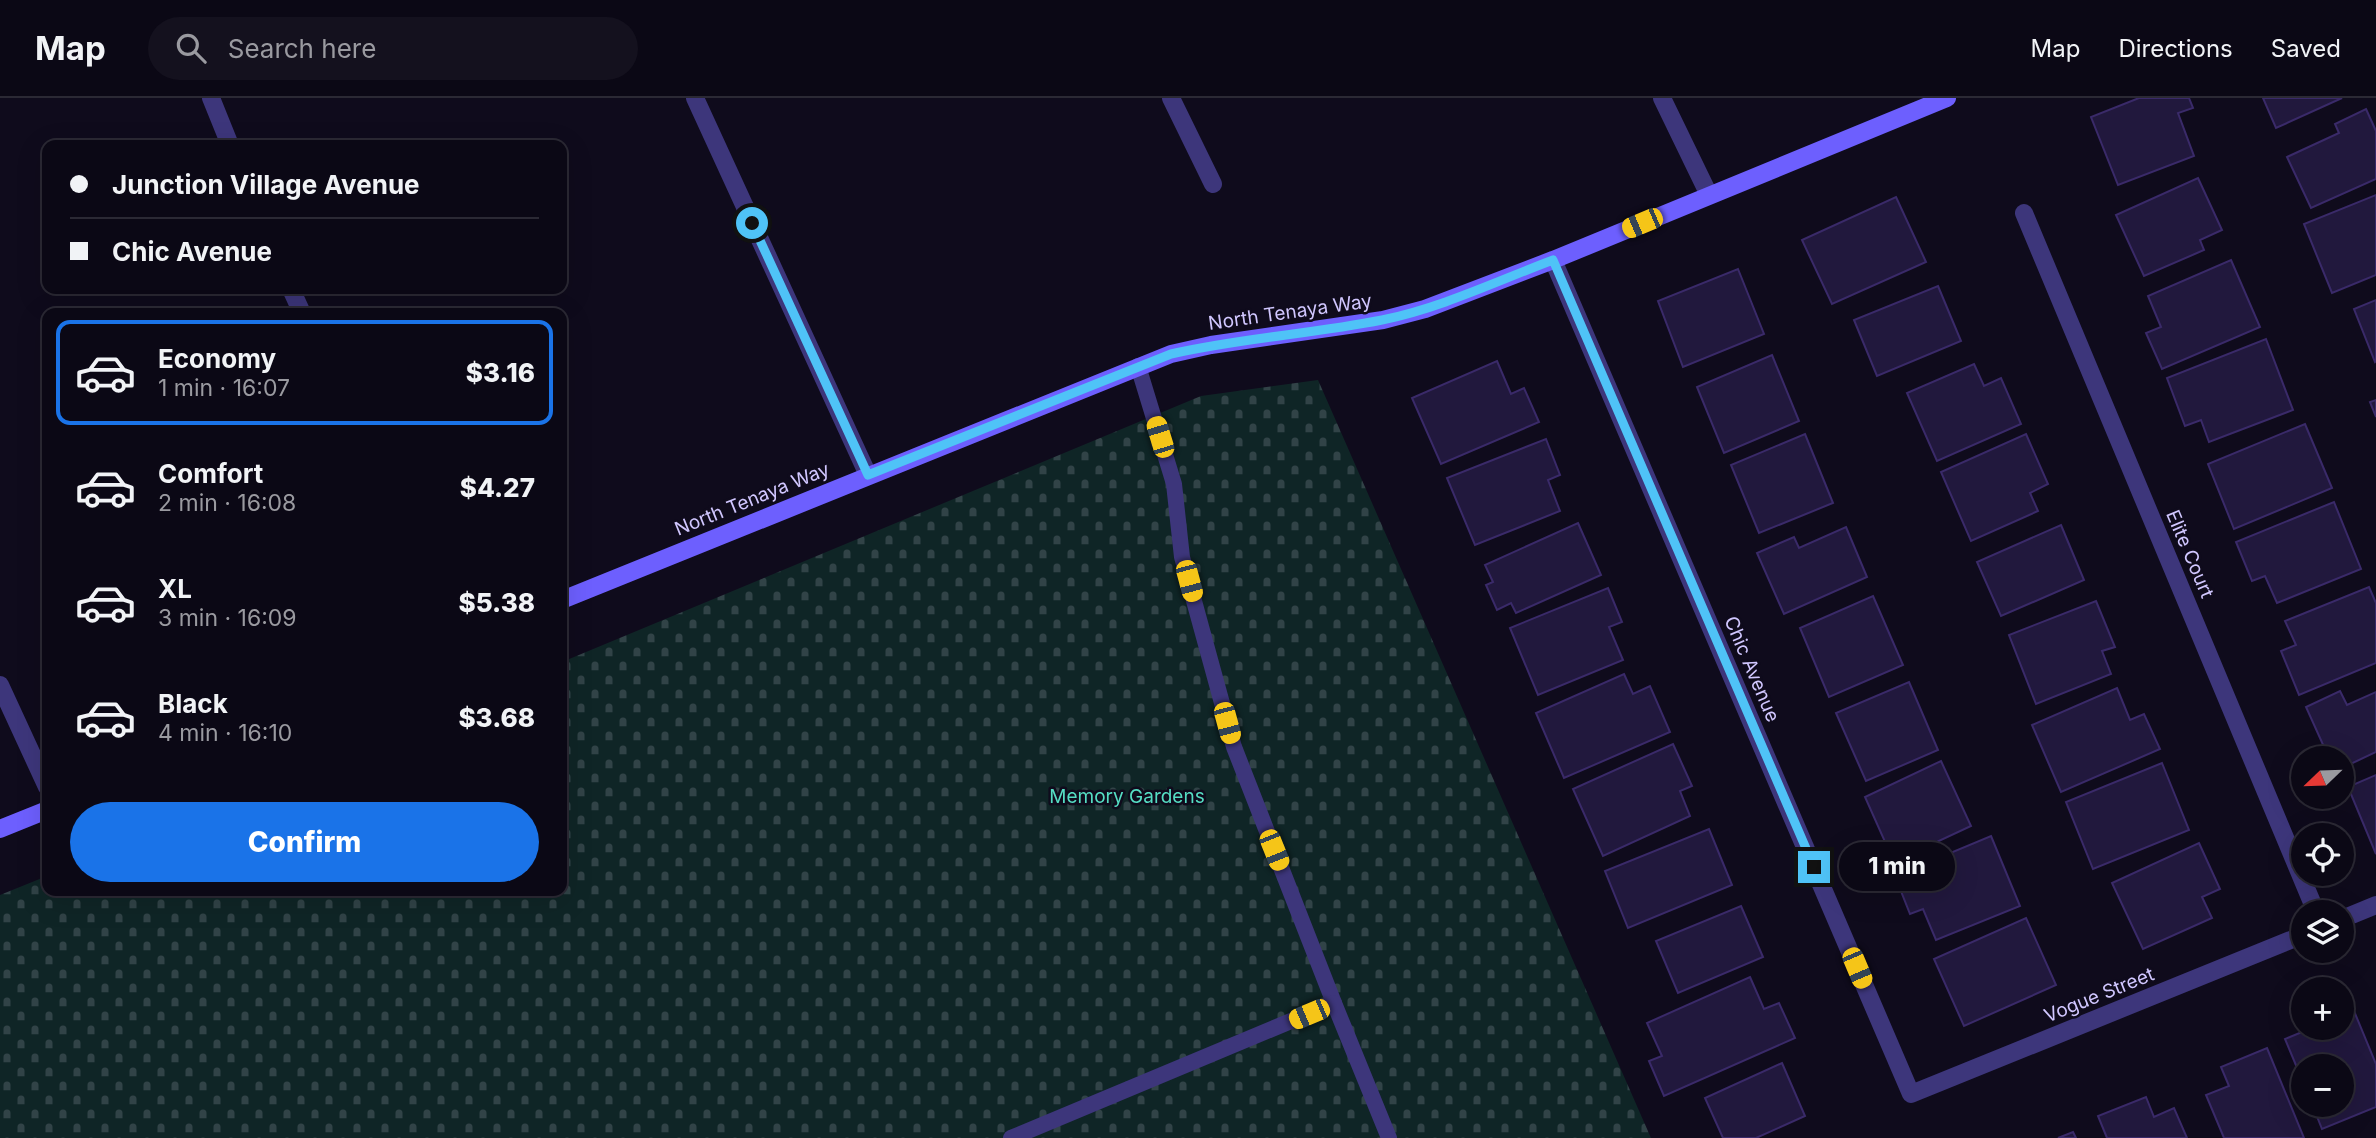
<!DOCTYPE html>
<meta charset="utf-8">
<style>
:root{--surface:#0b0815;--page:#14111e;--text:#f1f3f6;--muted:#9a9aa0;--line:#2b2934;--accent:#1a73e8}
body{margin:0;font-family:Inter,sans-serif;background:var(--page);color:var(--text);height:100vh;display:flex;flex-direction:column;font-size:26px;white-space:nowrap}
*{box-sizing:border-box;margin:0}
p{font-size:23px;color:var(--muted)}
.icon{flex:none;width:38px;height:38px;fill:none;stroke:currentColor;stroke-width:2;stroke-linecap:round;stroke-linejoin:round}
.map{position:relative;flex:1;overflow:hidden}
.details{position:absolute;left:42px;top:210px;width:525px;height:588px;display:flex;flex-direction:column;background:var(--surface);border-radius:14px;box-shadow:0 7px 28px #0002,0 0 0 2px var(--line)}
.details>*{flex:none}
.guide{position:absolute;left:42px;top:42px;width:525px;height:154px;border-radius:14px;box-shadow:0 7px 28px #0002,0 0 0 2px var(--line);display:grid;align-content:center;height:154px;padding:0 28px;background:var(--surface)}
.needle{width:46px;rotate:247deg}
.fabs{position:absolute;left:2291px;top:648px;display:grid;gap:14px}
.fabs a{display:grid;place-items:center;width:63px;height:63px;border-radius:50%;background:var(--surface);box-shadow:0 7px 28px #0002,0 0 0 2px var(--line);font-size:35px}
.end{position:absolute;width:32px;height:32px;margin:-16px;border:9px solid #4fc3f7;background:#111;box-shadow:0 0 0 4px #111}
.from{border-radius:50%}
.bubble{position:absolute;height:49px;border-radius:24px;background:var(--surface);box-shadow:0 7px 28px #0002,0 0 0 2px var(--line);font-size:23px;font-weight:800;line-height:49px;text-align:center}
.car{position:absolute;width:21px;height:42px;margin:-21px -10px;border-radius:9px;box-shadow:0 0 5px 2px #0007;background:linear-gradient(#f5c518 24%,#345 0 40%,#f5c518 0 76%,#345 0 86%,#f5c518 0)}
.guide b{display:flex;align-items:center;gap:24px;height:66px;font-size:26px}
.guide b+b{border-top:2px solid var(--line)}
.guide i{width:18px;height:18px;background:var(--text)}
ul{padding:12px 0 0;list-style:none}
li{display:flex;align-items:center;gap:21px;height:105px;margin:0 14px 10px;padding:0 14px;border:4px solid transparent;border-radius:14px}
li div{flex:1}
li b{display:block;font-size:26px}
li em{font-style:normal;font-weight:800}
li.current{border-color:var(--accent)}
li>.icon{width:63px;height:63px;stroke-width:1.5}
.action{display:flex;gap:14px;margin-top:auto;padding:14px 28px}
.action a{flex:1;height:80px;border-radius:42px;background:var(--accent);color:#fff;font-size:28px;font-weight:800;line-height:80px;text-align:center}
header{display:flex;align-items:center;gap:42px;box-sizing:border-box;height:98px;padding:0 35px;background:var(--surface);border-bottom:2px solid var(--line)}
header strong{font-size:33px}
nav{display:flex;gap:38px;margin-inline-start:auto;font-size:24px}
.search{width:490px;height:63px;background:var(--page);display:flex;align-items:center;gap:18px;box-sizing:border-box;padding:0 24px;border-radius:38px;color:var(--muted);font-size:26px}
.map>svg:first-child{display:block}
.cemetery{fill:url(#cemetery-stones)}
.building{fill:#21183d;stroke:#3a2a69;stroke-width:2}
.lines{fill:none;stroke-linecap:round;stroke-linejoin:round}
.lane{stroke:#3d367b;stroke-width:16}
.street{stroke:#3d367b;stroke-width:18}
.secondary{stroke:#6d5ffe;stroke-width:18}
.route{stroke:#4fc3f7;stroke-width:9}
.labels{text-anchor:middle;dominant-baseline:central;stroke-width:5;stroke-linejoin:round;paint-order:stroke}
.street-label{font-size:19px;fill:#d1c7ff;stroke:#0f0b1c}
.park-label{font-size:19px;fill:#55ddc3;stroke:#0f0b1c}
</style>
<header>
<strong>Map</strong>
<div class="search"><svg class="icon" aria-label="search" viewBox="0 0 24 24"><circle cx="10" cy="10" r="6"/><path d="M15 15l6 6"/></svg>Search here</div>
<nav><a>Map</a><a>Directions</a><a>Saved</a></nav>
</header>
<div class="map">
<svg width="2376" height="1040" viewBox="0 0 2376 1040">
<defs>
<pattern id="cemetery-stones" width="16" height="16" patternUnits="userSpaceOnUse" patternTransform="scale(1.75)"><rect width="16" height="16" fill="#0f2526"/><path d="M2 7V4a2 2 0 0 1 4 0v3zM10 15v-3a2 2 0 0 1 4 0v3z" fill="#314347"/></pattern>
</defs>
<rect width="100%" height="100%" fill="#0f0b1c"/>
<path class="cemetery" d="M1318,282L1651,1040H0V797L47,778V793H562V564L1201,298Z"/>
<g class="building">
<path d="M2139,0H2189L2193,10L2178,15L2194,58L2118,87L2091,19Z"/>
<path d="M2263,0H2342L2276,30Z"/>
<path d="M2366,11L2376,33V81L2311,110L2287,59L2339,35L2335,26Z"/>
<path d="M2198,80L2222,132L2200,142L2204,152L2144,178L2116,117Z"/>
<path d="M2376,97V177L2332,195L2304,126Z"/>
<path d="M1896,99L1926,164L1832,206L1802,142Z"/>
<path d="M2231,162L2260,229L2162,271L2146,235L2161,229L2148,198Z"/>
<path d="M1738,171L1764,236L1683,269L1658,203Z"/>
<path d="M1938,188L1961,243L1877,278L1854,222Z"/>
<path d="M2376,202V263L2375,264L2354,211Z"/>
<path d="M2266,241L2293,312L2209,344L2201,322L2185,328L2167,280Z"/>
<path d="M1772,257L1799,323L1724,355L1697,289Z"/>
<path d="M1497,263L1511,296L1524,290L1539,324L1441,366L1412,300Z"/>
<path d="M1974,266L1984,288L2001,280L2021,326L1937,363L1907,295Z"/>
<path d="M2376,302V319L2370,304Z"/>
<path d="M2305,326L2332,390L2234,431L2208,366Z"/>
<path d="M1805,336L1833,405L1759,435L1731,367Z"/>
<path d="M2026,336L2048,386L2030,395L2038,413L1971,443L1941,374Z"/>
<path d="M1546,341L1560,377L1548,382L1560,413L1475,447L1447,380Z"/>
<path d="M2334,404L2361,471L2277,505L2265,478L2252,483L2236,444Z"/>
<path d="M1578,425L1601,477L1516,515L1511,505L1497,512L1486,487L1493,484L1485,467Z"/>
<path d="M2061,427L2084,482L2001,518L1977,464Z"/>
<path d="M1846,429L1867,479L1784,516L1757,455L1794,439L1799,450Z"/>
<path d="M2369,489L2376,505V565L2299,597L2281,553L2296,547L2285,523Z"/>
<path d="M1608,490L1622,524L1609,529L1623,562L1538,597L1510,530Z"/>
<path d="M1873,498L1903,567L1829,599L1800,530Z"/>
<path d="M2096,503L2115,549L2102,553L2111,576L2036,606L2009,537Z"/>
<path d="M1624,576L1633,596L1650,588L1670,634L1564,680L1536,615Z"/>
<path d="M1909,584L1938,652L1866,683L1836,615Z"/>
<path d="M2117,590L2130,622L2144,616L2160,651L2061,694L2032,627Z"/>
<path d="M2340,593L2347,607L2376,594V654L2342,670V660H2329L2306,609Z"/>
<path d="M1673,646L1692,688L1680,693L1690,718L1603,758L1573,691Z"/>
<path d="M1941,663L1971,728L1894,764L1865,699Z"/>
<path d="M2162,665L2189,732L2093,771L2066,704Z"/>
<path d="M2376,677V756L2348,689Z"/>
<path d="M1709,731L1732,787L1628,830L1605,773Z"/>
<path d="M1991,738L2020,808L1936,842L1923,811L1910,816L1895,778Z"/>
<path d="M2199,745L2220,791L2202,799L2212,820L2143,851L2112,785Z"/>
<path d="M1741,808L1763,859L1678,895L1656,843Z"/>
<path d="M2026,820L2056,887L1964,928L1934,861Z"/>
<path d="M1750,879L1764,911L1779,905L1795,940L1664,998L1649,963L1662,958L1647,925Z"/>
<path d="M2354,913L2376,966V1009L2322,1031L2312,1006H2342V968H2303V984L2285,941L2314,929H2342V918Z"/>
<path d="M2267,950L2304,1040H2224L2206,997L2229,988L2221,969Z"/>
<path d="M1782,965L1805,1018L1756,1040H1723L1705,1000Z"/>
<path d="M2146,999L2154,1019L2174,1010L2187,1040H2107L2098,1018Z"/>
<path d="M2073,1034L2076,1040H2058Z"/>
</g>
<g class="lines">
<g class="lane">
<path d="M1138,268L1174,386L1182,459L1234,649L1334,905"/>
<path d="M1011,1040L1334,905L1389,1040"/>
</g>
<g class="street">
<path d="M211,0L230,47"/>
<path d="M695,0L868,377"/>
<path d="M1171,0L1213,86"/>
<path d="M1662,0L1709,97"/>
<path d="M2024,115L2316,814"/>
<path d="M1553,162L1911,996L2303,837"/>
<path d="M291,191L302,215"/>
<path d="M0,587L47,689"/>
<path d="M2342,821L2376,807"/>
</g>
<g class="secondary">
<path d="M562,502L1171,256L1211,247L1383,222L1425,211L1553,162L1947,0"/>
<path d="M0,731L47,712"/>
</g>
</g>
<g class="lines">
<path class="route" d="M752,125L868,377L1171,256C1241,240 1312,236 1382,222C1441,210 1497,183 1553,162L1814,769"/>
</g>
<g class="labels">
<g class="street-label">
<text transform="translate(1290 214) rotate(-8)">North Tenaya Way</text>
<text transform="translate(752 401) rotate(-22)">North Tenaya Way</text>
<text transform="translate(2190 456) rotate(67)">Elite Court</text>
<text transform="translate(1752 571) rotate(67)">Chic Avenue</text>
<text transform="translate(2099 897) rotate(-22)">Vogue Street</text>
</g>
<g class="park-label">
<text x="1127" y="698">Memory Gardens</text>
</g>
</g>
</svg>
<div class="fabs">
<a><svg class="needle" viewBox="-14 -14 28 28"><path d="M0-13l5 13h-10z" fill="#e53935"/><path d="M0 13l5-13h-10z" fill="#9a9aa0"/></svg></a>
<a><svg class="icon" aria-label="locate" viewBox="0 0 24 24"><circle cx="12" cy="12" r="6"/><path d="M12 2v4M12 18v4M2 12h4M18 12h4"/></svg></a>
<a><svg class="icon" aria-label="layers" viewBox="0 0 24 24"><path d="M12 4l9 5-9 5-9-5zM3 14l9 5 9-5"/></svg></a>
<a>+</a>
<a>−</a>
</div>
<i class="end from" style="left:752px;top:125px"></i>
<i class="end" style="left:1814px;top:769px"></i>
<div class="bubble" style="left:1839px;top:744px;width:116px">1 min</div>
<i class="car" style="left:1642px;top:125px;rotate:247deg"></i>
<i class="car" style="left:1160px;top:339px;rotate:343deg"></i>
<i class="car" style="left:1189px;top:483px;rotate:165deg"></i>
<i class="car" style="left:1227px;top:625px;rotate:165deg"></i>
<i class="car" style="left:1274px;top:752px;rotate:158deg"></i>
<i class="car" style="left:1857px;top:870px;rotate:157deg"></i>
<i class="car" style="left:1309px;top:916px;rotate:247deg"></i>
<div class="guide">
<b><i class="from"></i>Junction Village Avenue</b>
<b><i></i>Chic Avenue</b>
</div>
<section class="details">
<ul>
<li class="current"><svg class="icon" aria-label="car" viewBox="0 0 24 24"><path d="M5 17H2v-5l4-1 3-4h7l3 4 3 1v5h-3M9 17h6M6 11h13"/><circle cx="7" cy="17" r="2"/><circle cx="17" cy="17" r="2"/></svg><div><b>Economy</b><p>1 min · 16:07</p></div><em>$3.16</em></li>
<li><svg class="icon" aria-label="car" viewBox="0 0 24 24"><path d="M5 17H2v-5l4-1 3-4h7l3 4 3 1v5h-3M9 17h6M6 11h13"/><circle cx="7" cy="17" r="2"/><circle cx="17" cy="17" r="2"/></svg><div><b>Comfort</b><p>2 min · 16:08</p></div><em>$4.27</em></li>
<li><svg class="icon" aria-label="car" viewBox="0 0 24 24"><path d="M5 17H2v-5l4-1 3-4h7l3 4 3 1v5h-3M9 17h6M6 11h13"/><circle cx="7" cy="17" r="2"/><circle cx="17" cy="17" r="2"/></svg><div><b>XL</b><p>3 min · 16:09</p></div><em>$5.38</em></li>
<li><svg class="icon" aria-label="car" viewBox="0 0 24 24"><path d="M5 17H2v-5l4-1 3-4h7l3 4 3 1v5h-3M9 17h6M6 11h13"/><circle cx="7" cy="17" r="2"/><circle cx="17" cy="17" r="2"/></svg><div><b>Black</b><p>4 min · 16:10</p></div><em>$3.68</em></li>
</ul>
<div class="action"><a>Confirm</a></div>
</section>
</div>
